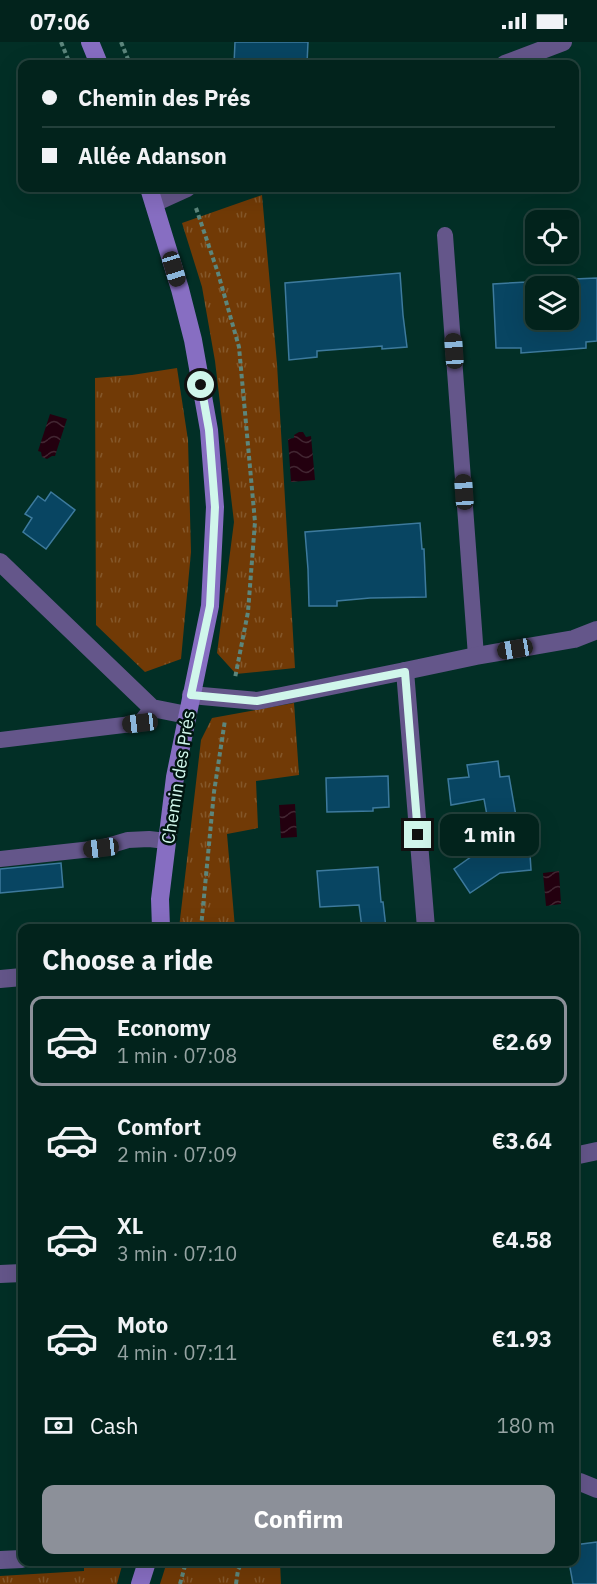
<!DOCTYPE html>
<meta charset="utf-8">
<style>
:root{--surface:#02231c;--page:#0c2b25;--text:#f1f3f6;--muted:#96a4a3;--line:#23403b;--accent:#8c9099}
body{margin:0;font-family:"IBM Plex Sans",sans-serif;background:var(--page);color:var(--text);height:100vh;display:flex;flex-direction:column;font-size:22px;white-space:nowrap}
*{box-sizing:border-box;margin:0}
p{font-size:20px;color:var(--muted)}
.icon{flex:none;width:33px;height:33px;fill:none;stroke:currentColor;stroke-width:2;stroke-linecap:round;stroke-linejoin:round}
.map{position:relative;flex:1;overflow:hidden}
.sheet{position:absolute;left:18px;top:882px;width:561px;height:642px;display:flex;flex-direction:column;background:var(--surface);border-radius:12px;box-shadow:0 6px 24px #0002,0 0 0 2px var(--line)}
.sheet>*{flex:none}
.banner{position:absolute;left:18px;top:18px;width:561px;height:132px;border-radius:12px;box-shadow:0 6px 24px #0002,0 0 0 2px var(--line);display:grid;align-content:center;height:132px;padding:0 24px;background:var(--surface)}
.buttons{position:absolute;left:525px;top:168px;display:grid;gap:12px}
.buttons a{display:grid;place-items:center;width:54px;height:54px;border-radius:12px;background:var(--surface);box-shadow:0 6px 24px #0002,0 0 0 2px var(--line);font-size:30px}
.end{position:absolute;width:27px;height:27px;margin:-14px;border:8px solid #d0f6eb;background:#111;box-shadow:0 0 0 3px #111}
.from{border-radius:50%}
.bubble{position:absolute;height:42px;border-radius:12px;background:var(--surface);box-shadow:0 6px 24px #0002,0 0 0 2px var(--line);font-size:20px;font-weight:700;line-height:42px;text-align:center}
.car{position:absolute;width:18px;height:36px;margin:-18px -9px;border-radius:8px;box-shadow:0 0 4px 2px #0007;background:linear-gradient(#222 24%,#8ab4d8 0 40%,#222 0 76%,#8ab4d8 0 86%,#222 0)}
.banner b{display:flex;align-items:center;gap:21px;height:57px;font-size:22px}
.banner b+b{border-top:2px solid var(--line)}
.banner i{width:15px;height:15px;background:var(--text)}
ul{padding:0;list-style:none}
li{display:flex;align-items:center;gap:18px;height:90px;margin:0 12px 9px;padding:0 12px;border:3px solid transparent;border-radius:12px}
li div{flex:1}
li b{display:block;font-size:22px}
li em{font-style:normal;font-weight:700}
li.current{border-color:var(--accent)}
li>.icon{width:54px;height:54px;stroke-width:1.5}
h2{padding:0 24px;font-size:27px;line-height:72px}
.pay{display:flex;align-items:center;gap:15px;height:66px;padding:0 24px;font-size:22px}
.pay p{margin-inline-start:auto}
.action{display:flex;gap:12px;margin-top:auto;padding:12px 24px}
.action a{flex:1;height:69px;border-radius:12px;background:var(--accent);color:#fff;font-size:24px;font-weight:700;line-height:69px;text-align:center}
.status{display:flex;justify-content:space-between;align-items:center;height:42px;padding:0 30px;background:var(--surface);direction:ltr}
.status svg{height:16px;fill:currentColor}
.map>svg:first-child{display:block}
.park{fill:url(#park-tufts)}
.water{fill:url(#water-waves)}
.building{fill:#084562;stroke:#3d7a9d;stroke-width:1.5;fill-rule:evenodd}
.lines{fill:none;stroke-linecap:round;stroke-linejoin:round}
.path{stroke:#5c867c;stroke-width:4;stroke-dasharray:4.5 3;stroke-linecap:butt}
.lane{stroke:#64568a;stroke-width:16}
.street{stroke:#64568a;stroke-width:18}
.secondary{stroke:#876ec2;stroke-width:18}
.route{stroke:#d0f6eb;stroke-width:8}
.labels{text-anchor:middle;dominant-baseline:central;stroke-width:5;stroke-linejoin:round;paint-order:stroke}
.street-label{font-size:18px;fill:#d0f6eb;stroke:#001510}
</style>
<div class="status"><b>07:06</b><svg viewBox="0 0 49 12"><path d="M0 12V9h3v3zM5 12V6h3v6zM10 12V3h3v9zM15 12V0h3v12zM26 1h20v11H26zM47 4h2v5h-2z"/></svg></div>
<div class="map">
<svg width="597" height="1542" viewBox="0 0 597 1542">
<defs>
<pattern id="park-tufts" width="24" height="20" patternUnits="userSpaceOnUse" patternTransform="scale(1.5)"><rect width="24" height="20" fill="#713a06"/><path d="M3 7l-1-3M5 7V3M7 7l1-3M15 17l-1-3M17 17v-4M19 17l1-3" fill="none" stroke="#84572a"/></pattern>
<pattern id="water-waves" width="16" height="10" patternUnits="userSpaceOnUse" patternTransform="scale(1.5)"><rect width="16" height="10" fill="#23000f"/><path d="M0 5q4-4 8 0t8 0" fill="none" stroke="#422632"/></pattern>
</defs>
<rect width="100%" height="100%" fill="#022f26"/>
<g class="park">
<path d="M262,153L277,322L295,626L236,632L217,611L234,480L215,319L202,245L182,181Z"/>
<path d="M177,326L188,398L191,510L181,617L145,630L96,583L95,336L132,333Z"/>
<path d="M294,661L299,733L256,739L258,786L227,792L235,886H179L201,698L212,676Z"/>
<path d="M84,1520H123L117,1542H0V1534L84,1529Z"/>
<path d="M167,1520H280L281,1542H160Z"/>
</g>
<g class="water">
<path d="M50,372L67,377L55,414H52L47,417L42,415L41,410L38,409Z"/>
<path d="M299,390H303L306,395L311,394L315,438L291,440L288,397L294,396V393Z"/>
<path d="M295,762L297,795L281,796L279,763Z"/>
<path d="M559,829L561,862L546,864L543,831Z"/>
</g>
<g class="building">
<path d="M235,0H308L307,22H234Z"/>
<path d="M400,231L403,273L407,305L382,307V304L317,309V315L289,318L285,241Z"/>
<path d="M597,236V299L586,300V306L521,311V306H496L493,242L527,240V239ZM536,244H568V278H536Z"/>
<path d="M51,450L75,468L46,507L23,490L32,476L25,472L38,454L45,459Z"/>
<path d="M420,481L422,507H424L426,555L370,556L337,559V564H309L308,527L305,490Z"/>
<path d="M498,719L500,735L509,734L520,797L529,796L531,828L500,831L470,851L454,827L482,807L481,800H492L484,757L451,763L448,737L469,735L467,723Z"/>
<path d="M388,734L389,765L373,766V769L327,770L326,736Z"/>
<path d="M61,821L63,845L0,851V827Z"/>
<path d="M378,825L381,860H383L386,886H362L359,863L320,865L317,829Z"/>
<path d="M597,1500V1542H573L569,1520H574V1503Z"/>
</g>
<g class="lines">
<g class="path">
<path d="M61,0L70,22"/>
<path d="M121,0L130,22"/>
<path d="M196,166L218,231L239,305L255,480L248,570L235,636"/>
<path d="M201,886L214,750L225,678"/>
<path d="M180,1542L186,1520"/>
<path d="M236,1542L238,1528L242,1520"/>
</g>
<g class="lane">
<path d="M445,193L476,614"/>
<path d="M0,698L140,681L152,666"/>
<path d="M0,817L101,806L128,798L149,797L166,799"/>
</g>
<g class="street">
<path d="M505,22L563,0"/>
<path d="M154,161L187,146"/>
<path d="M0,520L152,666L187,673"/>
<path d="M405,629L426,886"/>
<path d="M191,653L257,659L405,629L476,614L574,597L597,588"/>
<path d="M0,937L22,935"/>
<path d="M574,1114L597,1109"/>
<path d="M0,1232L22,1231"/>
<path d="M574,1440H580L597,1447"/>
<path d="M0,1518L22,1517"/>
</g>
<g class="secondary">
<path d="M90,0L99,22"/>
<path d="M149,146L180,247L193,298L209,388L215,465L210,564L175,735L160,857L161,886"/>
<path d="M140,1542L147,1520"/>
</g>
</g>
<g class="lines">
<path class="route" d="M201,343L209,388L215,465L210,564L191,653L257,659L405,630L418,793"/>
</g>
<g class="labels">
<g class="street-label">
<text transform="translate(178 735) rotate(-81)">Chemin des Prés</text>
</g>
</g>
</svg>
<div class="buttons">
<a><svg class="icon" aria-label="locate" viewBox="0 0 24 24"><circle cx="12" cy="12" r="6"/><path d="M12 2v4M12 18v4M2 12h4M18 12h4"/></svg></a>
<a><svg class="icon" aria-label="layers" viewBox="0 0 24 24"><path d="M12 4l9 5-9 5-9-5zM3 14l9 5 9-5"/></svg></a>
</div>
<i class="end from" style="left:201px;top:343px"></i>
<i class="end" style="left:418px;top:793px"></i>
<div class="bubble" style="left:440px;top:772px;width:99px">1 min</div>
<i class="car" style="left:174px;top:227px;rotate:163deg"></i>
<i class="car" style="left:454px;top:309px;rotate:356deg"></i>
<i class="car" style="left:464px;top:450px;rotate:356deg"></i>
<i class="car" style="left:515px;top:607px;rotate:260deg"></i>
<i class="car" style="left:140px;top:681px;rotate:263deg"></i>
<i class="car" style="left:101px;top:806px;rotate:263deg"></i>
<div class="banner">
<b><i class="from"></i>Chemin des Prés</b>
<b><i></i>Allée Adanson</b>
</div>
<section class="sheet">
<h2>Choose a ride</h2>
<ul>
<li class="current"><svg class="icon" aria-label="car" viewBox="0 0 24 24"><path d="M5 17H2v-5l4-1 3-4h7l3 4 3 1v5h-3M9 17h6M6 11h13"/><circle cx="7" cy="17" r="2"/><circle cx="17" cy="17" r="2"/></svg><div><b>Economy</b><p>1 min · 07:08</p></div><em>€2.69</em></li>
<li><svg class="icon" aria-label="car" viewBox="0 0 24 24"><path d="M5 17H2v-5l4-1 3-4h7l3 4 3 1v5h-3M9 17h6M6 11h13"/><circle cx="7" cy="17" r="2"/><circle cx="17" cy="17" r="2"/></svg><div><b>Comfort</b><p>2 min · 07:09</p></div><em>€3.64</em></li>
<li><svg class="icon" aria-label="car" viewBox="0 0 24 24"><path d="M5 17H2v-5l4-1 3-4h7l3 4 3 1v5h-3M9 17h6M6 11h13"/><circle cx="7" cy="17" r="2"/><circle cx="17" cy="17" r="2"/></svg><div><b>XL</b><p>3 min · 07:10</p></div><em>€4.58</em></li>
<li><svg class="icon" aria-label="car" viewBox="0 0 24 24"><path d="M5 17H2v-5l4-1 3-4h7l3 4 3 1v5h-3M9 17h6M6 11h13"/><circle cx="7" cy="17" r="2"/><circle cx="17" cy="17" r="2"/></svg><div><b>Moto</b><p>4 min · 07:11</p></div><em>€1.93</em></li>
</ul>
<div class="pay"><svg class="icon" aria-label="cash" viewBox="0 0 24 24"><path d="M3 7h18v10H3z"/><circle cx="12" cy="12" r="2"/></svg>Cash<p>180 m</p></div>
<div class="action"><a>Confirm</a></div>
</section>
</div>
